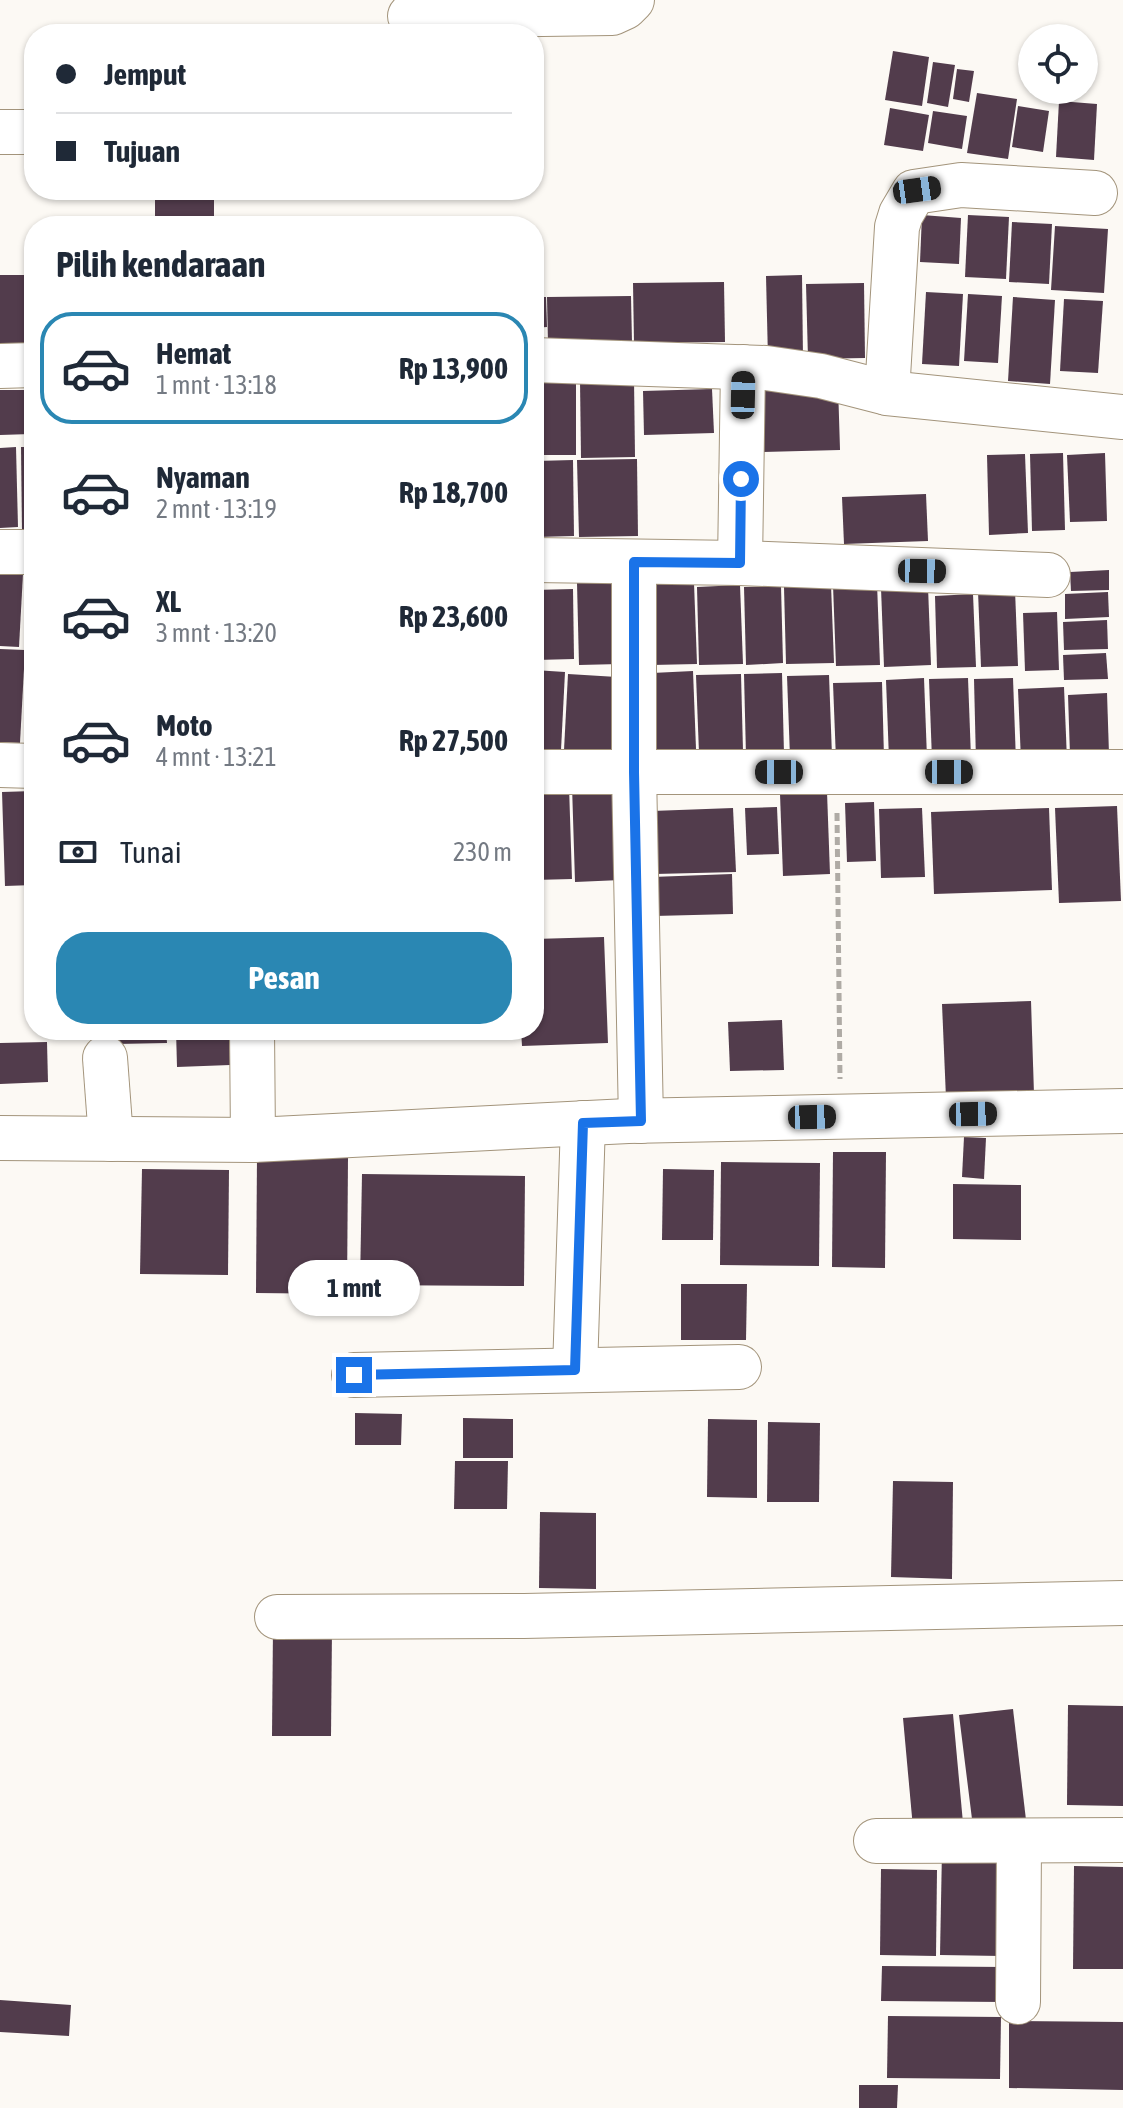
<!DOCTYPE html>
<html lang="id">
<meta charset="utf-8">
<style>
:root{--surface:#fff;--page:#f2f2f3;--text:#1f2937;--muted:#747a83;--line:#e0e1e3;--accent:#2a87b3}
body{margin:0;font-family:"Asap Condensed",sans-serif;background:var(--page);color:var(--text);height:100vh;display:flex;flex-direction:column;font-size:30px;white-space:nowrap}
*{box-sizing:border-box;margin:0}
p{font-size:26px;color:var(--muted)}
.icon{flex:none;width:44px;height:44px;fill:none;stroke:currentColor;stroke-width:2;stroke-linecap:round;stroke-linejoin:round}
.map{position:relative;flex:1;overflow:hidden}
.side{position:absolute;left:24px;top:216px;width:520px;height:824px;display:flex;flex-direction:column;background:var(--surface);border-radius:32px;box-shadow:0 2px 6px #0004}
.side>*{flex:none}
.hud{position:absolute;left:24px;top:24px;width:520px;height:176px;border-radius:32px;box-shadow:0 2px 6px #0004;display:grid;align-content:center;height:176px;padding:0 32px;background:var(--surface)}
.controls{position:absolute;left:1018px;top:24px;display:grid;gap:16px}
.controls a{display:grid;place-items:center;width:80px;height:80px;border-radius:50%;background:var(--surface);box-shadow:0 2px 6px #0004;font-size:40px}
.end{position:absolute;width:36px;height:36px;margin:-18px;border:10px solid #1a73e8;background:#fff;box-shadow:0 0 0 4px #fff}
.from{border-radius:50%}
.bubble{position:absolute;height:56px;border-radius:28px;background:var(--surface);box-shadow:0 2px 6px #0004;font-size:26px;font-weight:700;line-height:56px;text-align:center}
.car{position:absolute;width:24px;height:48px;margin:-24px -12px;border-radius:10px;box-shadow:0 0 6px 2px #0007;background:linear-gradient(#222 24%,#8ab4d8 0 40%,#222 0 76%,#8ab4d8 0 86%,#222 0)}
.hud b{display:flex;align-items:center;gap:28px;height:76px;font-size:30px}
.hud b+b{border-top:2px solid var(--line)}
.hud i{width:20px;height:20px;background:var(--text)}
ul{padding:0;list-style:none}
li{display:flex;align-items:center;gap:24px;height:112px;margin:0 16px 12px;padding:0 16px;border:4px solid transparent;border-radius:32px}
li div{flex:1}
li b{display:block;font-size:30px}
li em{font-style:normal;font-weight:700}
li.selected{border-color:var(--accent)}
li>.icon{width:72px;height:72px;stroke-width:1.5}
h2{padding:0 32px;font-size:36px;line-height:96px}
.pay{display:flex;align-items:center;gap:20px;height:88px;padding:0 32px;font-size:30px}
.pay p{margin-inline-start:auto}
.action{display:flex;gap:16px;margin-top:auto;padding:16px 32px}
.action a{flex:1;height:92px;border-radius:32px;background:var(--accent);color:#fff;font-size:32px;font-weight:700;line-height:92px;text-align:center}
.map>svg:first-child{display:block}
.building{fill:#523c4c}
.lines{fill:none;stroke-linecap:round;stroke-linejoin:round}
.minor-casing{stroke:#a3947b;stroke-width:46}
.path{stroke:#afaba5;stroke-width:5;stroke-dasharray:8 4;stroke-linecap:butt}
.minor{stroke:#fff;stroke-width:44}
.route{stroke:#1a73e8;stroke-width:10}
</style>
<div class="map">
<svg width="1123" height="2108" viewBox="0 0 1123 2108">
<rect width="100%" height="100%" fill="#fcf9f4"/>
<g class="building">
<path d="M204,28L205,34H149V29Z"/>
<path d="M893,51L929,57L922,106L885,100Z"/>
<path d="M933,62L955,65L948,107L927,103Z"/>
<path d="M957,69L974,71L969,102L953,99Z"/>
<path d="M977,93L1017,99L1008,159L967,153Z"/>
<path d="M1059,101L1097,104L1094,160L1056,157Z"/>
<path d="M1018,106L1049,111L1043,152L1012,147Z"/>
<path d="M890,108L929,115L923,151L884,145Z"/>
<path d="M933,111L967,116L962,149L928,143Z"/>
<rect x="155" y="190" width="59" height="36"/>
<path d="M922,215L961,218L959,264L920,262Z"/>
<path d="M968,215L1009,217L1006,279L965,277Z"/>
<path d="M1012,222L1052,224L1049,284L1009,282Z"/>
<path d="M1055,226L1108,229L1104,293L1051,290Z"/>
<rect x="0" y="275" width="34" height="77"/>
<path d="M802,275L803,359H768L766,276Z"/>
<path d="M724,282L725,342L634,343L633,283Z"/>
<path d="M864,283L865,358L808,359L806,284Z"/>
<path d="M926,292L963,294L959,366L922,364Z"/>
<path d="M968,294L1002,296L998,363L964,361Z"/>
<path d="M631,296L632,343L548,344L547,297Z"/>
<path d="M534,297H546L547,327L534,328Z"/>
<path d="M1013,297L1055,300L1050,384L1008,381Z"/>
<path d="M1064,299L1103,301L1098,373L1060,371Z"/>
<path d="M634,379L635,457L581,458L580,380Z"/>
<path d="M576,382V455H540L539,383Z"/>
<path d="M838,385L840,450L763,452L760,387Z"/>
<path d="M712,389L714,433L644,435L643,391Z"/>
<path d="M0,390H31V434L0,435Z"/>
<path d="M16,447L18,527L0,528V448Z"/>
<path d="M21,447H34V530H22Z"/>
<path d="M1063,453L1065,530L1032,531L1030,454Z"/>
<path d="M1105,453L1107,521L1070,522L1067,455Z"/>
<path d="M1025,454L1028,533L989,535L987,455Z"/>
<path d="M637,459L638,536L579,537L577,460Z"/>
<path d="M573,460L574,536L537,537L536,461Z"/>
<path d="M926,494L928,541L844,544L842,497Z"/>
<path d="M30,567H34V646H26Z"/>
<path d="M1109,570V590L1071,591L1070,572Z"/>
<path d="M0,573L23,574L19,647L0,646Z"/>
<path d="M618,582L620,664L579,665L577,583Z"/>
<path d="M694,583L697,664L652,665L649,584Z"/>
<path d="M877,583L880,665L836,666L833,585Z"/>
<path d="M740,585L743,664L699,665L697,587Z"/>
<path d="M831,585L834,663L786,664L784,587Z"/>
<path d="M781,586L783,663L746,665L744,587Z"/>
<path d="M928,587L931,665L884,667L881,588Z"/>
<path d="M573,589L574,659L536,660L534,590Z"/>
<path d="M1015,590L1018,666L981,667L978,591Z"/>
<path d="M1108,592L1109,617L1065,619V594Z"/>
<path d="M973,594L976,667L937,668L935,596Z"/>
<path d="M1057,612L1059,670L1025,671L1023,613Z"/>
<path d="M1107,620L1108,649L1064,650L1063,622Z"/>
<path d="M0,649L25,650L20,743L0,742Z"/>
<path d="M1106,653L1108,679L1064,680L1063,655Z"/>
<path d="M29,657H34V738H25Z"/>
<path d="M534,670L565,672L561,750L534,749Z"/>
<path d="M693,671L696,749L654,750L652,673Z"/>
<path d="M782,673L784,754L746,756L744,674Z"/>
<path d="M568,674L617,677L613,753L564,750Z"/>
<path d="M741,674L743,751L699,753L696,675Z"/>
<path d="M829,675L832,756L790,757L787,676Z"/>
<path d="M924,678L927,758L889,759L886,680Z"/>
<path d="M968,678L971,758L932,760L929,679Z"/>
<path d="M1013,678L1016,762H976L974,679Z"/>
<path d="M882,682L884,758L836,760L833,683Z"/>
<path d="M1064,687L1067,760L1021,761L1018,689Z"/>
<path d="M1107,693L1109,754L1070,755L1068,695Z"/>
<path d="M618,784L621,880L575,882L572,786Z"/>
<path d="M569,786L572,879L534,880V787Z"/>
<path d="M34,791V885L5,886L2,792Z"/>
<path d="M827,792L830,874L783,876L780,794Z"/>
<path d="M874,802L876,861L847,862L845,803Z"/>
<path d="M1117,806L1121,901L1059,903L1055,808Z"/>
<path d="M777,807L779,854L747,855L745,808Z"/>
<path d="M733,808L736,872L655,874L652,811Z"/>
<path d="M922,808L925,877L881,878L879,809Z"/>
<path d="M1049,808L1052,890L934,894L931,812Z"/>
<path d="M732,874L733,914L654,916L652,877Z"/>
<path d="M604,937L608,1043L522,1046L521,1030H534V939Z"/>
<path d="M1031,1001L1034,1094L946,1098L942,1004Z"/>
<path d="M782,1020L784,1070L730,1071L728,1022Z"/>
<path d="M115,1030H166L167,1043L116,1044Z"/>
<path d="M176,1030H229L230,1065L177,1067Z"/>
<path d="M47,1042L48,1082L0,1084V1043Z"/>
<path d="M964,1137L986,1138L984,1179L962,1177Z"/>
<path d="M833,1152H886L885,1268L832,1267Z"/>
<path d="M257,1156L348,1157L347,1294L256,1293Z"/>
<path d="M721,1162L820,1163L819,1266L720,1265Z"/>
<path d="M142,1169L229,1170L228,1275L140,1274Z"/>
<path d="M663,1169L714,1170L713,1240H662Z"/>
<path d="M362,1174L525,1176L524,1286L360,1285Z"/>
<path d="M953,1184L1021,1185V1240L953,1239Z"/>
<path d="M681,1284H747L746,1340H681Z"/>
<path d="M355,1413L402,1414L401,1445H355Z"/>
<path d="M463,1418L513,1419V1458H463Z"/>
<path d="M708,1419L757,1420V1498L707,1497Z"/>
<path d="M768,1422L820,1423L819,1502H767Z"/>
<path d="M455,1461H508L507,1509H454Z"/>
<path d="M893,1481L953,1482L952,1579L891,1577Z"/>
<path d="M540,1512L596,1513V1589L539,1588Z"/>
<path d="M273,1627L332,1628L331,1736H272Z"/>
<path d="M1068,1705L1123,1706V1806L1067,1805Z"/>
<path d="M1013,1709L1026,1820L973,1827L959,1715Z"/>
<path d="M953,1714L963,1823L913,1828L903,1718Z"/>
<path d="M942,1850H1001V1956L940,1955Z"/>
<path d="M1074,1866L1123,1867V1969H1073Z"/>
<path d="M881,1869L937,1870L936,1956L880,1955Z"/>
<path d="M882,1966L1005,1967L1004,2002L881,2001Z"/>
<path d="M0,2000L71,2005L69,2036L0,2032Z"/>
<path d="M888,2016L1001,2017L1000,2079L887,2078Z"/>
<path d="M1009,2021L1123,2022V2090L1009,2088Z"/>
<path d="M859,2085H898L897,2108H859Z"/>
</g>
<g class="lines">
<defs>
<g id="minor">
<path d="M410,16L612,13L625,7L632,0"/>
<path d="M0,132H34"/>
<path d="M534,360L766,368L821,376L887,393L1123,417"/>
<path d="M0,366L34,365"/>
<path d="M887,393L897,227L901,214L914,192L961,185L1095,193"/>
<path d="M0,552H34"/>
<path d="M534,560L740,563L1048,575"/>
<path d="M634,562V772L641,1121"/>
<path d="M740,563L743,367"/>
<path d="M0,765L34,766"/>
<path d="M534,772H1123"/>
<path d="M252,1030L253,1140"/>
<path d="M105,1058L111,1139"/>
<path d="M0,1138L253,1140L628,1121L1123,1111"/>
<path d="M575,1370L583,1123"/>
<path d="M354,1375L739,1367"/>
<path d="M277,1617L524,1616L1123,1603"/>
<path d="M876,1841L1123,1840"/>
<path d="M1018,2002L1019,1841"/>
</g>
</defs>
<use href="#minor" class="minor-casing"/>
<path class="path" d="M837,813L840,1079"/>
<use href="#minor" class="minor"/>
</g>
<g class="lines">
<path class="route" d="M354,1375L575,1370L583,1123L641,1121L634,772V562L740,563L741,479"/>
</g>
</svg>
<div class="controls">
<a><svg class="icon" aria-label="locate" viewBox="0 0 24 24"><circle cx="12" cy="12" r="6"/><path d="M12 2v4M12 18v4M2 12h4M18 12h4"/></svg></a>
</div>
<i class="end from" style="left:741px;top:479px"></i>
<i class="end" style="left:354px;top:1375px"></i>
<div class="bubble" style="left:288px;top:1260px;width:132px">1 mnt</div>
<i class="car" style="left:917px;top:190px;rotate:82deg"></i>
<i class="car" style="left:743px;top:395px;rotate:1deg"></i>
<i class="car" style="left:922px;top:571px;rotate:91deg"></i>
<i class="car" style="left:779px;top:772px;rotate:270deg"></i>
<i class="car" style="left:949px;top:772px;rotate:90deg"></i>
<i class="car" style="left:973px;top:1114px;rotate:89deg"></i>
<i class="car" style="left:812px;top:1117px;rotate:89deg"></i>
<div class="hud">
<b><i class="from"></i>Jemput</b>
<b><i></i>Tujuan</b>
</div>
<section class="side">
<h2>Pilih kendaraan</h2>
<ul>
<li class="selected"><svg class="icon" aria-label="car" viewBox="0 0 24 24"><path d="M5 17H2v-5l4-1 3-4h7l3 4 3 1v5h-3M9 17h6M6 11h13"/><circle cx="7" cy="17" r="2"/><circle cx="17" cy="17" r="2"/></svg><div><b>Hemat</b><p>1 mnt · 13:18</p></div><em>Rp 13,900</em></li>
<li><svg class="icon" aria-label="car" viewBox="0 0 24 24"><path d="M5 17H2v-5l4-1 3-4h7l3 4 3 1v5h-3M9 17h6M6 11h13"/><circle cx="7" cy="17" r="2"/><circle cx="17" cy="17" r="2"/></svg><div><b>Nyaman</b><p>2 mnt · 13:19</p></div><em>Rp 18,700</em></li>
<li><svg class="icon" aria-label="car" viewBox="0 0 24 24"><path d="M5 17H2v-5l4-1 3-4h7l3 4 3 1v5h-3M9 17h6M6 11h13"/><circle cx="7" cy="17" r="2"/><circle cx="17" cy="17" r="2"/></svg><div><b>XL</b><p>3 mnt · 13:20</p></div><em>Rp 23,600</em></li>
<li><svg class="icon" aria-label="car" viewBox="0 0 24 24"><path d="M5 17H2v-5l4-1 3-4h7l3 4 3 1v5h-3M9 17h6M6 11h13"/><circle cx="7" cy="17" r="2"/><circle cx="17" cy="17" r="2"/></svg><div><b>Moto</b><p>4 mnt · 13:21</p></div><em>Rp 27,500</em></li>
</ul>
<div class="pay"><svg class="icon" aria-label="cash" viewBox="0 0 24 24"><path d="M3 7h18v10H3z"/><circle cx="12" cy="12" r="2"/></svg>Tunai<p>230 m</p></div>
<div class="action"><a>Pesan</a></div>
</section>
</div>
